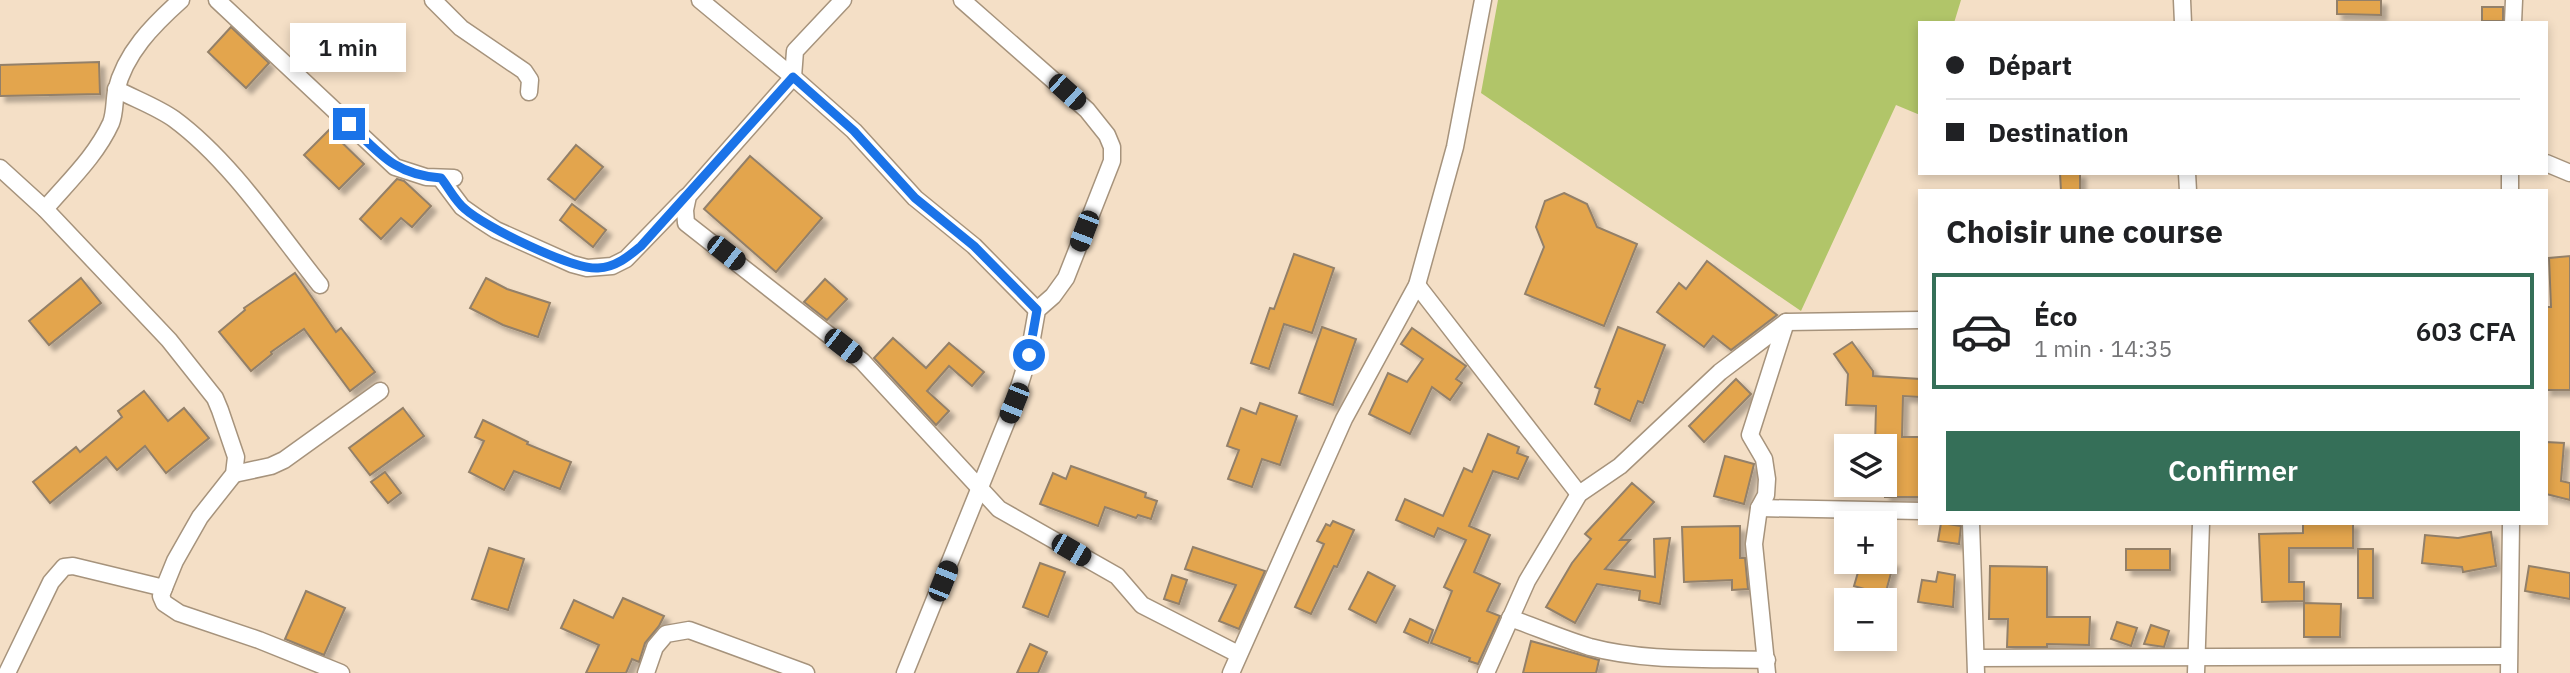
<!DOCTYPE html>
<html lang="fr">
<meta charset="utf-8">
<style>
:root{--surface:#fff;--page:#f2f2f2;--text:#202124;--muted:#757577;--line:#e0e0e0;--accent:#356f58}
body{margin:0;font-family:"IBM Plex Sans",sans-serif;background:var(--page);color:var(--text);height:100vh;display:flex;flex-direction:column;font-size:26px;white-space:nowrap}
*{box-sizing:border-box;margin:0}
p{font-size:23px;color:var(--muted)}
.icon{flex:none;width:38px;height:38px;fill:none;stroke:currentColor;stroke-width:2;stroke-linecap:round;stroke-linejoin:round}
.map{position:relative;flex:1;overflow:hidden}
.details{position:absolute;left:1918px;top:189px;width:630px;height:336px;display:flex;flex-direction:column;background:var(--surface);border-radius:0px;box-shadow:0 4px 10px #0003}
.details>*{flex:none}
.hud{position:absolute;left:1918px;top:21px;width:630px;height:154px;border-radius:0px;box-shadow:0 4px 10px #0003;display:grid;align-content:center;height:154px;padding:0 28px;background:var(--surface)}
.controls{position:absolute;left:1834px;top:434px;display:grid;gap:14px}
.controls a{display:grid;place-items:center;width:63px;height:63px;border-radius:0px;background:var(--surface);box-shadow:0 4px 10px #0003;font-size:35px}
.end{position:absolute;width:32px;height:32px;margin:-16px;border:9px solid #1a73e8;background:#fff;box-shadow:0 0 0 4px #fff}
.from{border-radius:50%}
.bubble{position:absolute;height:49px;border-radius:0px;background:var(--surface);box-shadow:0 4px 10px #0003;font-size:23px;font-weight:600;line-height:49px;text-align:center}
.car{position:absolute;width:21px;height:42px;margin:-21px -10px;border-radius:9px;box-shadow:0 0 5px 2px #0007;background:linear-gradient(#222 24%,#8ab4d8 0 40%,#222 0 76%,#8ab4d8 0 86%,#222 0)}
.hud b{display:flex;align-items:center;gap:24px;height:66px;font-size:26px}
.hud b+b{border-top:2px solid var(--line)}
.hud i{width:18px;height:18px;background:var(--text)}
ul{padding:0;list-style:none}
li{display:flex;align-items:center;gap:21px;height:116px;margin:0 14px 10px;padding:0 14px;border:4px solid var(--line);border-radius:0px}
li div{flex:1}
li b{display:block;font-size:26px}
li em{font-style:normal;font-weight:600}
li.selected{border-color:var(--accent)}
li>.icon{width:63px;height:63px;stroke-width:1.5}
h2{padding:0 28px;font-size:32px;line-height:84px}
.cta{display:flex;gap:14px;margin-top:auto;padding:14px 28px}
.cta a{flex:1;height:80px;border-radius:0px;background:var(--accent);color:#fff;font-size:28px;font-weight:600;line-height:80px;text-align:center}
.map>svg:first-child{display:block}
.green{fill:#b1c569}
.building{fill:#e3a54e;stroke:#938069;stroke-width:2;filter:url(#shadow)}
.lines{fill:none;stroke-linecap:round;stroke-linejoin:round}
.minor-casing{stroke:#a6937c;stroke-width:19}
.minor{stroke:#fff;stroke-width:16}
.route{stroke:#1a73e8;stroke-width:9}
</style>
<div class="map">
<svg width="2570" height="673" viewBox="0 0 2570 673">
<defs>
<filter id="shadow"><feDropShadow dx="5.5" dy="5.5" stdDeviation="2" flood-color="#0004"/></filter>
</defs>
<rect width="100%" height="100%" fill="#f4dfc6"/>
<path class="green" d="M1498,0H1961L1954,23H1920V115L1896,105L1801,311L1481,93Z"/>
<g class="building">
<path d="M2337,0H2381V15L2337,14Z"/>
<rect x="2482" y="7" width="21" height="14"/>
<path d="M231,27L269,63L246,88L208,52Z"/>
<path d="M99,62L100,94L0,96V65Z"/>
<path d="M329,130L364,164L339,189L304,155Z"/>
<path d="M576,145L603,167L575,200L548,179Z"/>
<path d="M750,156L822,218L776,272L704,209Z"/>
<path d="M2060,173H2080V191H2061Z"/>
<path d="M397,179L404,181L431,206L412,227L401,218L381,239L360,219Z"/>
<path d="M1564,193L1587,204L1597,227L1637,244L1604,326L1525,294L1544,247L1536,227L1545,201Z"/>
<path d="M572,204L606,230L593,247L560,220Z"/>
<path d="M1294,254L1334,268L1312,333L1284,324L1269,369L1251,363L1270,308L1274,309Z"/>
<path d="M2570,256V390H2546V307H2551L2549,258Z"/>
<path d="M1707,261L1777,315L1731,350L1713,336L1704,347L1657,312L1679,283L1686,289Z"/>
<path d="M295,273L336,332L341,328L375,372L350,391L304,329L271,352L272,354L251,371L219,332L245,310L244,308Z"/>
<path d="M81,278L101,303L49,345L29,321Z"/>
<path d="M486,278L507,289L550,303L538,337L503,325L470,308Z"/>
<path d="M825,279L847,299L827,320L804,302Z"/>
<path d="M1322,327L1356,339L1333,405L1299,393Z"/>
<path d="M1618,327L1665,345L1643,403L1638,401L1630,421L1595,404L1600,389L1595,387Z"/>
<path d="M1412,328L1466,366L1456,379L1462,383L1450,400L1432,387L1410,434L1369,414L1388,373L1407,382L1423,359L1401,344Z"/>
<path d="M893,338L926,368L949,343L984,372L972,386L949,366L927,391L949,411L936,425L874,358Z"/>
<path d="M1852,342L1873,371V376L1920,379V397L1903,396L1902,437H1920V497H1885V446H1875L1876,406L1846,405L1848,374L1834,354Z"/>
<path d="M1736,379L1751,394L1704,442L1689,426Z"/>
<path d="M144,391L168,421L184,408L209,438L166,473L145,446L117,470L106,457L50,503L33,482L76,447L80,452L122,417L118,411Z"/>
<path d="M1260,403L1297,416L1280,465L1262,459L1252,487L1228,479L1239,450L1227,446L1241,408L1256,414Z"/>
<path d="M403,408L424,436L370,475L349,448Z"/>
<path d="M483,420L528,442L527,444L571,462L560,489L514,471L504,490L469,472L484,441L475,437Z"/>
<path d="M1488,434L1519,447L1517,453L1528,457L1518,479L1493,471L1469,526L1490,535L1474,572L1500,584L1487,611L1500,616L1478,664L1469,661L1470,658L1431,643L1452,591L1444,587L1466,540L1438,528L1434,537L1396,520L1405,499L1443,516L1464,468L1472,472Z"/>
<path d="M2546,442L2564,443L2561,481L2570,483V500L2546,494Z"/>
<path d="M1725,456L1754,464L1744,504L1714,496Z"/>
<path d="M1071,466L1146,493L1145,497L1157,501L1151,519L1138,515L1136,518L1105,507L1098,526L1040,504L1053,473L1066,479Z"/>
<path d="M385,472L401,493L388,503L371,482Z"/>
<path d="M1632,483L1654,502L1620,540H1630L1605,569L1655,577L1654,539L1670,538L1660,604L1639,600L1640,591L1597,584L1575,623L1546,607L1572,563L1591,539L1585,534Z"/>
<path d="M1333,521L1354,530L1337,567L1334,566L1311,614L1295,607L1324,544L1317,541L1326,524L1330,526Z"/>
<path d="M1941,523L1961,526L1959,544L1938,541Z"/>
<path d="M2303,523H2353V548H2289V582H2304V601L2262,602L2259,534L2303,533Z"/>
<path d="M1740,526V558H1745L1748,589L1732,590V580L1684,582L1682,527Z"/>
<path d="M2491,532L2496,566L2463,572L2462,567L2422,563L2425,535L2458,538Z"/>
<path d="M1193,547L1265,571L1239,629L1219,621L1236,585L1185,569Z"/>
<path d="M489,548L524,559L508,610L472,599Z"/>
<rect x="2126" y="549" width="44" height="21"/>
<rect x="2358" y="549" width="15" height="49"/>
<path d="M1861,562H1894L1885,595L1854,586Z"/>
<path d="M1040,563L1065,572L1048,617L1023,607Z"/>
<path d="M1990,566L2047,567V617H2090L2089,645L2047,644V647H2007L2008,619H1989Z"/>
<path d="M2529,566L2570,573V599L2525,591Z"/>
<path d="M1368,572L1395,586L1376,623L1349,609Z"/>
<path d="M1938,572L1955,575L1953,607L1918,602L1922,580L1936,582Z"/>
<path d="M1172,575L1187,580L1179,604L1164,599Z"/>
<path d="M306,591L345,608L324,655L285,639Z"/>
<path d="M623,598L664,616L659,626L645,643L639,662L632,659L626,673H586L599,645L561,628L574,600L613,618Z"/>
<path d="M2304,603L2341,604L2340,637H2304Z"/>
<path d="M1410,619L1433,630L1428,643L1404,632Z"/>
<path d="M2117,622L2137,628L2131,646L2111,639Z"/>
<path d="M2151,625L2169,631L2164,647L2144,644Z"/>
<path d="M1531,641L1599,660L1596,673H1523Z"/>
<path d="M1030,644L1047,652L1038,673H1017Z"/>
</g>
<g class="lines">
<defs>
<g id="minor">
<path d="M217,0L395,167L426,177L454,178"/>
<path d="M433,0L461,28L524,71L530,80L529,92"/>
<path d="M700,0L793,77L854,131L915,198L974,246L1037,310"/>
<path d="M843,0L795,51L793,77L688,196L685,210L686,223L862,361L999,509L1117,576L1142,605L1238,654"/>
<path d="M2182,0L2183,23"/>
<path d="M2513,23L2514,0"/>
<path d="M116,89C135,99 157,107 174,119C231,161 276,230 320,285"/>
<path d="M2546,163L2570,173"/>
<path d="M0,168L45,209L169,340L215,398L220,410L236,457L234,474L200,517L175,561L164,588L161,596L164,603L179,613L259,640L341,673"/>
<path d="M2187,173L2188,191"/>
<path d="M2510,173V191"/>
<path d="M441,179L462,207L479,219L496,230L572,264L587,268L612,266L626,259L686,197"/>
<path d="M45,209C68,182 96,156 111,123C115,113 114,102 116,91C125,53 153,25 181,0"/>
<path d="M1417,285L1579,494"/>
<path d="M234,474L271,466L284,460L380,391"/>
<path d="M1759,508L1920,511"/>
<path d="M1971,523L1976,673"/>
<path d="M1510,618C1536,627 1563,639 1590,647C1646,662 1709,658 1767,660"/>
<path d="M1976,658L2508,656"/>
<path d="M7,673L51,582L64,567L73,566L164,588"/>
<path d="M646,673L655,647L666,634L689,630L806,673"/>
<path d="M905,673L1014,403L1029,355L1037,310L1053,296L1066,278L1112,161V147L1107,135L1087,110L962,0"/>
<path d="M1231,673L1344,419L1417,285L1455,147L1483,0"/>
<path d="M1486,673L1527,581L1579,494L1620,466L1720,372L1786,322L1920,320"/>
<path d="M1767,673L1754,544L1759,508L1766,495L1767,479L1764,459L1750,435L1786,322"/>
<path d="M2196,673L2201,523"/>
<path d="M2509,673L2511,523"/>
</g>
</defs>
<use href="#minor" class="minor-casing"/>
<use href="#minor" class="minor"/>
</g>
<g class="lines">
<path class="route" d="M349,124C380,154 395,175 441,178C449,188 455,201 465,209C485,227 573,270 598,268C616,267 629,256 641,246L793,77L854,131L915,198L974,246L1037,310L1029,355"/>
</g>
</svg>
<div class="controls">
<a><svg class="icon" aria-label="layers" viewBox="0 0 24 24"><path d="M12 4l9 5-9 5-9-5zM3 14l9 5 9-5"/></svg></a>
<a>+</a>
<a>−</a>
</div>
<i class="end from" style="left:1029px;top:355px"></i>
<i class="end" style="left:349px;top:124px"></i>
<div class="bubble" style="left:290px;top:23px;width:116px">1 min</div>
<i class="car" style="left:1067px;top:92px;rotate:132deg"></i>
<i class="car" style="left:1084px;top:231px;rotate:201deg"></i>
<i class="car" style="left:726px;top:253px;rotate:128deg"></i>
<i class="car" style="left:843px;top:346px;rotate:128deg"></i>
<i class="car" style="left:1014px;top:403px;rotate:202deg"></i>
<i class="car" style="left:1071px;top:550px;rotate:120deg"></i>
<i class="car" style="left:943px;top:581px;rotate:22deg"></i>
<div class="hud">
<b><i class="from"></i>Départ</b>
<b><i></i>Destination</b>
</div>
<section class="details">
<h2>Choisir une course</h2>
<ul>
<li class="selected"><svg class="icon" aria-label="car" viewBox="0 0 24 24"><path d="M5 17H2v-5l4-1 3-4h7l3 4 3 1v5h-3M9 17h6M6 11h13"/><circle cx="7" cy="17" r="2"/><circle cx="17" cy="17" r="2"/></svg><div><b>Éco</b><p>1 min · 14:35</p></div><em>603 CFA</em></li>
</ul>
<div class="cta"><a>Confirmer</a></div>
</section>
</div>
